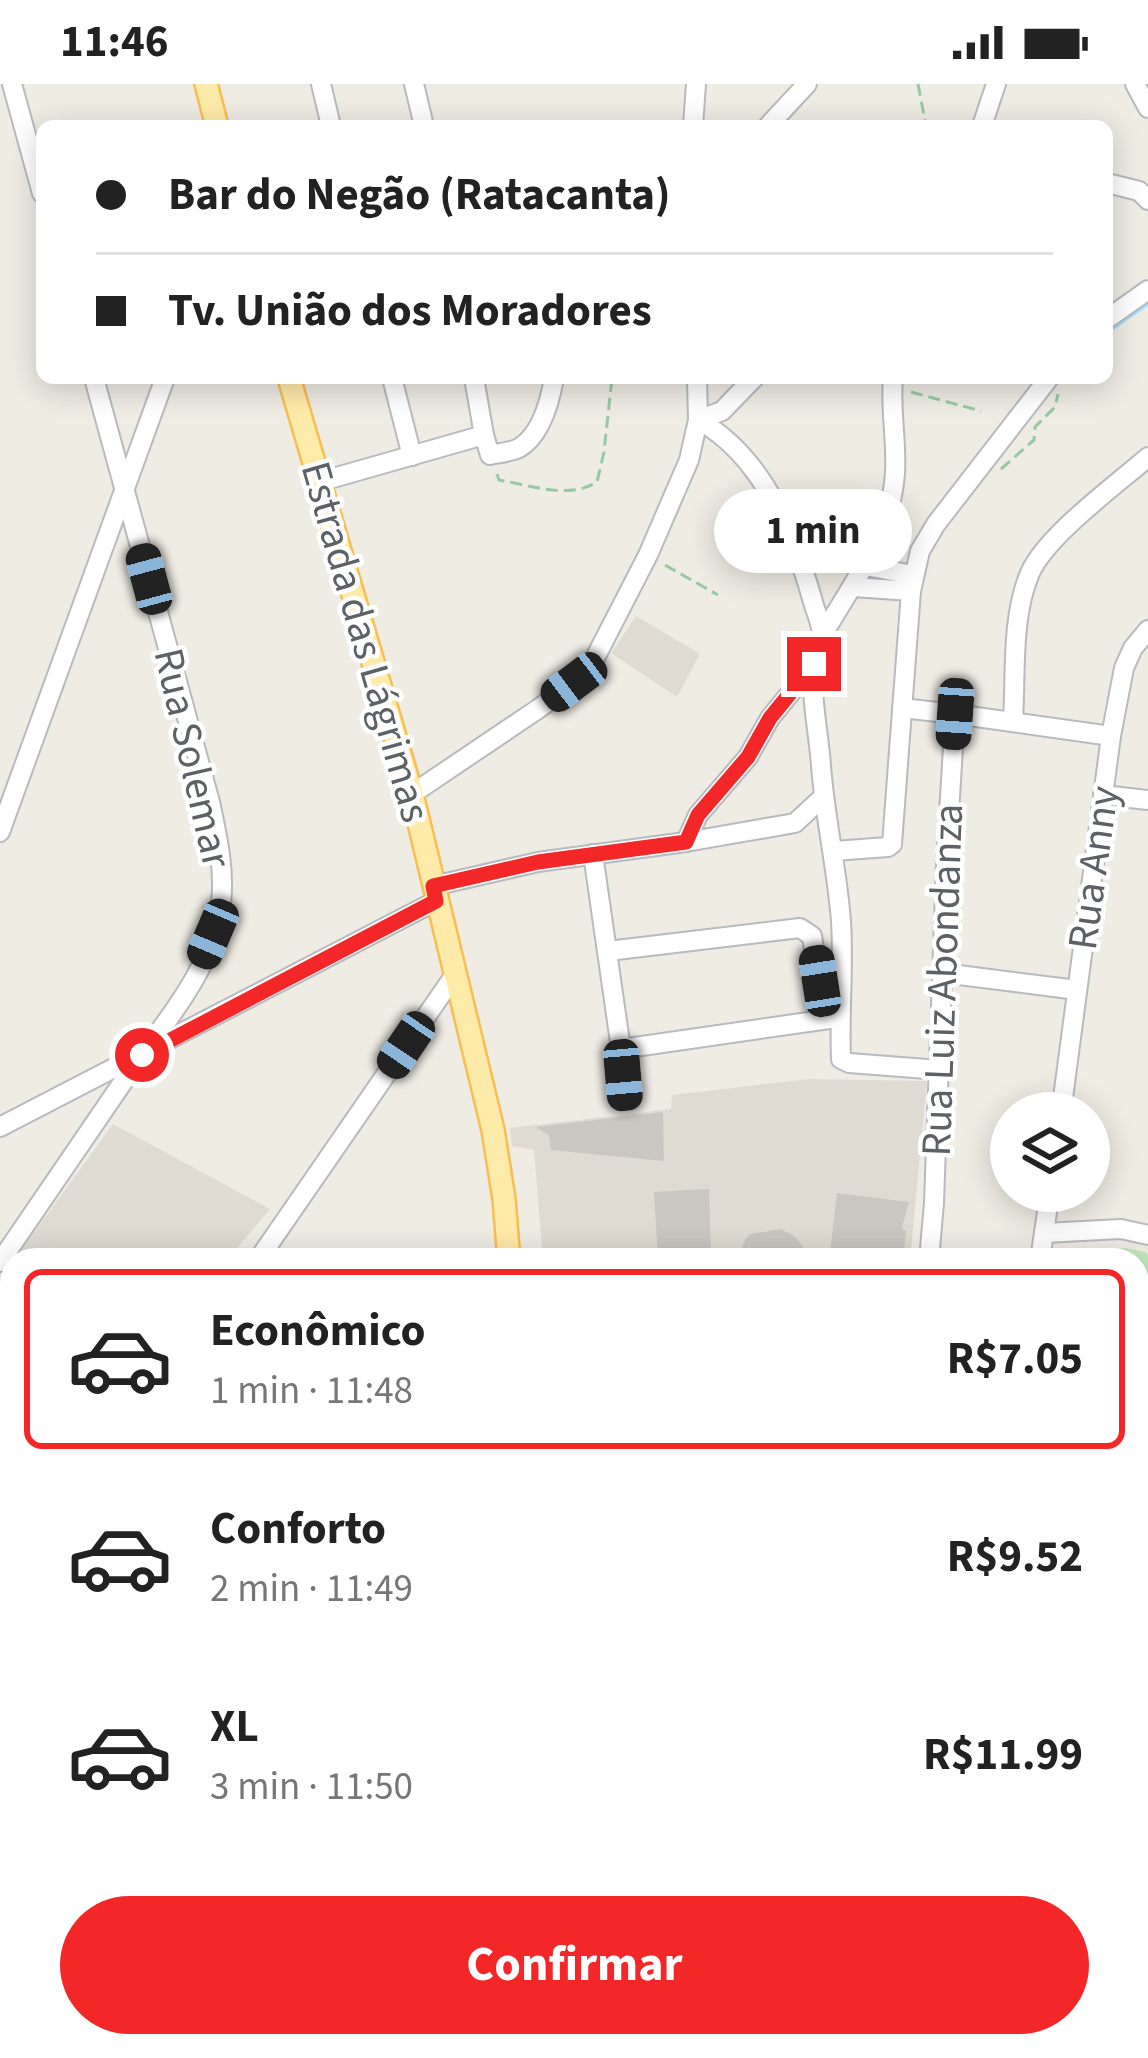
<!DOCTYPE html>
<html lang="pt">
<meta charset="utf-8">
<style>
:root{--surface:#fff;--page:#f2f2f2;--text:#222;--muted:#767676;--line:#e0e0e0;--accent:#f32727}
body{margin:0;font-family:"Source Sans 3",sans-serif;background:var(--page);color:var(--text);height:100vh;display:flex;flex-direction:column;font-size:45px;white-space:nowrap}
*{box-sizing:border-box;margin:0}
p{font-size:39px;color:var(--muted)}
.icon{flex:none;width:66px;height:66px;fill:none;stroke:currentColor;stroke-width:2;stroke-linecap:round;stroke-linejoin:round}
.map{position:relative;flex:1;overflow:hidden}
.panel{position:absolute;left:0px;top:1164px;width:1149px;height:810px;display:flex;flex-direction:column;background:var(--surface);border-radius:36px 36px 0 0;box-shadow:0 6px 30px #0003}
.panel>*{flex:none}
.banner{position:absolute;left:36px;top:36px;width:1077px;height:264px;border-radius:18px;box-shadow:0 6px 30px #0003;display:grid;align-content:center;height:264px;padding:0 60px;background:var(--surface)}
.controls{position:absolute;left:990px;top:1008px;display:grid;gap:24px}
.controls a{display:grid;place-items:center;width:120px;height:120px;border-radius:50%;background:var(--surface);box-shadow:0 6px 30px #0003;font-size:60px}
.end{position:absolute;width:54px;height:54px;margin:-27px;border:15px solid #f32727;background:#fff;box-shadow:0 0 0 6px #fff}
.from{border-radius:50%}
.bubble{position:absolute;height:84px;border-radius:42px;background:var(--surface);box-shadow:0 6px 30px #0003;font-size:39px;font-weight:700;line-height:84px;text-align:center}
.car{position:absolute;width:36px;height:72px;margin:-36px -18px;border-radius:15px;box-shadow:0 0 9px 3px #0007;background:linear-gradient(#222 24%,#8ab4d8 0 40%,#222 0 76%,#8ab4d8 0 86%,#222 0)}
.banner b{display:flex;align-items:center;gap:42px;height:114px;font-size:45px}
.banner b+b{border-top:3px solid var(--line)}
.banner i{width:30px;height:30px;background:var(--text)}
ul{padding:21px 0 0;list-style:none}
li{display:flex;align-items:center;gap:36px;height:180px;margin:0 24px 18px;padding:0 36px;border:6px solid transparent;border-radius:18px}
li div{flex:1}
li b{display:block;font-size:45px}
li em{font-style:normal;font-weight:700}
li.on{border-color:var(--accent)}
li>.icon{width:108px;height:108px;stroke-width:1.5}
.cta{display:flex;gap:24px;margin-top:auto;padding:24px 60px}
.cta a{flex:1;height:138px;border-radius:72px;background:var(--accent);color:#fff;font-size:48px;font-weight:700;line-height:138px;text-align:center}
.status{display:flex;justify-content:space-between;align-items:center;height:84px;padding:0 60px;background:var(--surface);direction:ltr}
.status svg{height:33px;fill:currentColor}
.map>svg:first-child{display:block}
.education{fill:#dfdbd2}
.green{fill:#c2e8bf}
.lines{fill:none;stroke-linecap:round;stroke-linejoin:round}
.stream{stroke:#a4deff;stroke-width:4.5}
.building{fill:#cac7c1}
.minor-casing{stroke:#b7babf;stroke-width:22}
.major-casing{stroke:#f9be53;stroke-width:26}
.path{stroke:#97caa2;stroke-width:3;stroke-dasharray:12 6;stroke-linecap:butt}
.minor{stroke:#fff;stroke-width:18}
.major{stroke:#ffeba9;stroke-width:21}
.route{stroke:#f32727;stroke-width:15}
.labels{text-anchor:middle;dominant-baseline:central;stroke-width:9;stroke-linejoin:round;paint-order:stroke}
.street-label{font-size:42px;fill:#5c6165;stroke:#fff}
</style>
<div class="status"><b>11:46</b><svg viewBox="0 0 49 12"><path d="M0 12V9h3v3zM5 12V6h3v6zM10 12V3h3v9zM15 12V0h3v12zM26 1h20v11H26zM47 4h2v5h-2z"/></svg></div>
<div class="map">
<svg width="1148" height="1974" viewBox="0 0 1148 1974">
<rect width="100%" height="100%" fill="#efece4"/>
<g class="education">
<path d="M636,532L700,570L677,613L611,569Z"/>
<path d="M809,995L927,997L910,1176H543L534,1066L512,1062L510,1044L671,1025L672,1011Z"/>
<path d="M113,1040L270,1125L227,1176H14Z"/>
</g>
<path class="green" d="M1126,1164L1145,1168L1148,1171V1255L1137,1259V1176H1049L1050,1173Z"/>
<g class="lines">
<g class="stream">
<path d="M1113,244L1148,219"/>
<path d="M1060,295L1061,294"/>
</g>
</g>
<g class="building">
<path d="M663,1028L664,1077L551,1066L549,1051L536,1043Z"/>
<path d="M709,1105L711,1168L701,1173L658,1176L654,1108Z"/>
<path d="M837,1109L909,1118L902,1143L906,1148L903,1176H829Z"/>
<path d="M781,1145L795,1153L814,1176H736L746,1154L751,1150Z"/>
</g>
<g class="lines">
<defs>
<g id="minor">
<path d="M12,0L42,109"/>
<path d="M321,0L331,42"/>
<path d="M414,0L424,42"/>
<path d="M1135,0L1148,24"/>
<path d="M693,42L696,0"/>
<path d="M768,42L807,0"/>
<path d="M982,42L996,0"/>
<path d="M1107,99L1139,107L1148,116"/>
<path d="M1107,235L1148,206"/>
<path d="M392,294L412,372"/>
<path d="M474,294L484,351"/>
<path d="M698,336C763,372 794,450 813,518C816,529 823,543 822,554C821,563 815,572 814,581C810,611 819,651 821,682C825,734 837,785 841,837C844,883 839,929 841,975L849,979L940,986"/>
<path d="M698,336L722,327L754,294"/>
<path d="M319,398L484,351L490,371C499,369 512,368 519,364C541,351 550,317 554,294"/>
<path d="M866,482L913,491"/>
<path d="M853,503L911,507"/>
<path d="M822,552C852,500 891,451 895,389C897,357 890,326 893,294"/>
<path d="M902,624L955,630"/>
<path d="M1013,636C1016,590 1011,533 1030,489C1046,452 1116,401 1148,373"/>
<path d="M412,710L538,625L574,599L594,576L648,471L689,376L698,336L697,294"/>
<path d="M1103,711L1148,716"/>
<path d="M0,748L165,294"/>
<path d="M686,758L698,731L748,673L770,634L814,580"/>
<path d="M834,767L888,763L892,760L911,507L920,467L936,440L1049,294"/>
<path d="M593,770L621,965L625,1016"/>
<path d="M433,802L538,778L686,758L795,739L823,713"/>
<path d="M608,867L800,844L812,852L825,935"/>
<path d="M943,889L1077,906"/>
<path d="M621,965L836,934"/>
<path d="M1061,1029L1111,652L1124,584L1133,564L1148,546"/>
<path d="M0,1043L436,817"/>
<path d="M1044,1149L1121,1145L1148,1151"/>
<path d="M258,1176L456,889"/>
<path d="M929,1176L934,1119L946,780L955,630L1111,652"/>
<path d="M1040,1176L1050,1107"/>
<path d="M0,1178C42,1117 83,1056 125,995C162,941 213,887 221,819C225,785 217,751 210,718L94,294"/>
<path d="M1137,1273L1148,1270"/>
<path d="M0,1328L12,1322"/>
<path d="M1137,1439L1148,1437"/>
<path d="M1137,1533L1148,1549"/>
<path d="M0,1551L12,1533"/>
<path d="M0,1585L12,1589"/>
<path d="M1137,1876L1148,1864"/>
<path d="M0,1901L12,1896"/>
<path d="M1137,1943H1148"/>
<path d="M233,1962L234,1974"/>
<path d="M510,1962L511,1974"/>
<path d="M909,1962L910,1968"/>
<path d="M468,1974L488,1962"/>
<path d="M1077,1974L1081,1962"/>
</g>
<g id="major">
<path d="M206,0L217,42"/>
<path d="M289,294L412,710L493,1046L504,1115L509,1176"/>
<path d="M696,1974V1962"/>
</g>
</defs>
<use href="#minor" class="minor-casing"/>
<use href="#major" class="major-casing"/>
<g class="path">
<path d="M918,0L926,42"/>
<path d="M911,308L981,327"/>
<path d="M1001,385L1034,356L1035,343L1055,323L1058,310"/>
<path d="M497,390L499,396C530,401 569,416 597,398L604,368L612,294"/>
<path d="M665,481L718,511"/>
<path d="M929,1969L1058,1971"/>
</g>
<use href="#minor" class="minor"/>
<use href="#major" class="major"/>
</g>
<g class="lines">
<path class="route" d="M142,971L436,817L433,802L538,778L686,758L698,731L748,673L770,634L814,580"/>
</g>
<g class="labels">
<g class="street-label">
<text transform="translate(365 558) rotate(74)">Estrada das Lágrimas</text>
<text transform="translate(192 674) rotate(77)">Rua Solemar</text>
<text transform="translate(1094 784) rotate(-82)">Rua Anny</text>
<text transform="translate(943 896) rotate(-88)">Rua Luiz Abondanza</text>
</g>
</g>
</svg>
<div class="controls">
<a><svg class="icon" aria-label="layers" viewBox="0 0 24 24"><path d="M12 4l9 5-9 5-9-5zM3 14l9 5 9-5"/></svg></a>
</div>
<i class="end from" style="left:142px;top:971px"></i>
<i class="end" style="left:814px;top:580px"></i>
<div class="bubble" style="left:714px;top:405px;width:198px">1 min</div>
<i class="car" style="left:149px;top:495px;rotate:345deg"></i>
<i class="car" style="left:574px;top:598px;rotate:233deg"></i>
<i class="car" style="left:955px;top:630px;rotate:184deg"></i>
<i class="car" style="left:213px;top:850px;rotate:203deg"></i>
<i class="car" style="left:820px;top:897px;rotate:351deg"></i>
<i class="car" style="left:406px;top:961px;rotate:214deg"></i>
<i class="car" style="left:623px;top:991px;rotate:175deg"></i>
<div class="banner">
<b><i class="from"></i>Bar do Negão (Ratacanta)</b>
<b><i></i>Tv. União dos Moradores</b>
</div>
<section class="panel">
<ul>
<li class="on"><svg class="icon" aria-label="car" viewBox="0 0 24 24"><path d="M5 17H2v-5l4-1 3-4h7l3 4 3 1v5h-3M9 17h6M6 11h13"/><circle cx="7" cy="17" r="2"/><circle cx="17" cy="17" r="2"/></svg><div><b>Econômico</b><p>1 min · 11:48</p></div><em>R$7.05</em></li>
<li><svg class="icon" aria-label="car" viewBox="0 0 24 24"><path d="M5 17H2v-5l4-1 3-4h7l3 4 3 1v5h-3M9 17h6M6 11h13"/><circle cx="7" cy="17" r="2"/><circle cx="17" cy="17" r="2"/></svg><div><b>Conforto</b><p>2 min · 11:49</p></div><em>R$9.52</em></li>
<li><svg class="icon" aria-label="car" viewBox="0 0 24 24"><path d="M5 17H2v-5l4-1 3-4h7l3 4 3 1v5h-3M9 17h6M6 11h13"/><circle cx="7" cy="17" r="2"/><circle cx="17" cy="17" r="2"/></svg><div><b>XL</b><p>3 min · 11:50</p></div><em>R$11.99</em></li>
</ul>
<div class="cta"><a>Confirmar</a></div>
</section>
</div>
